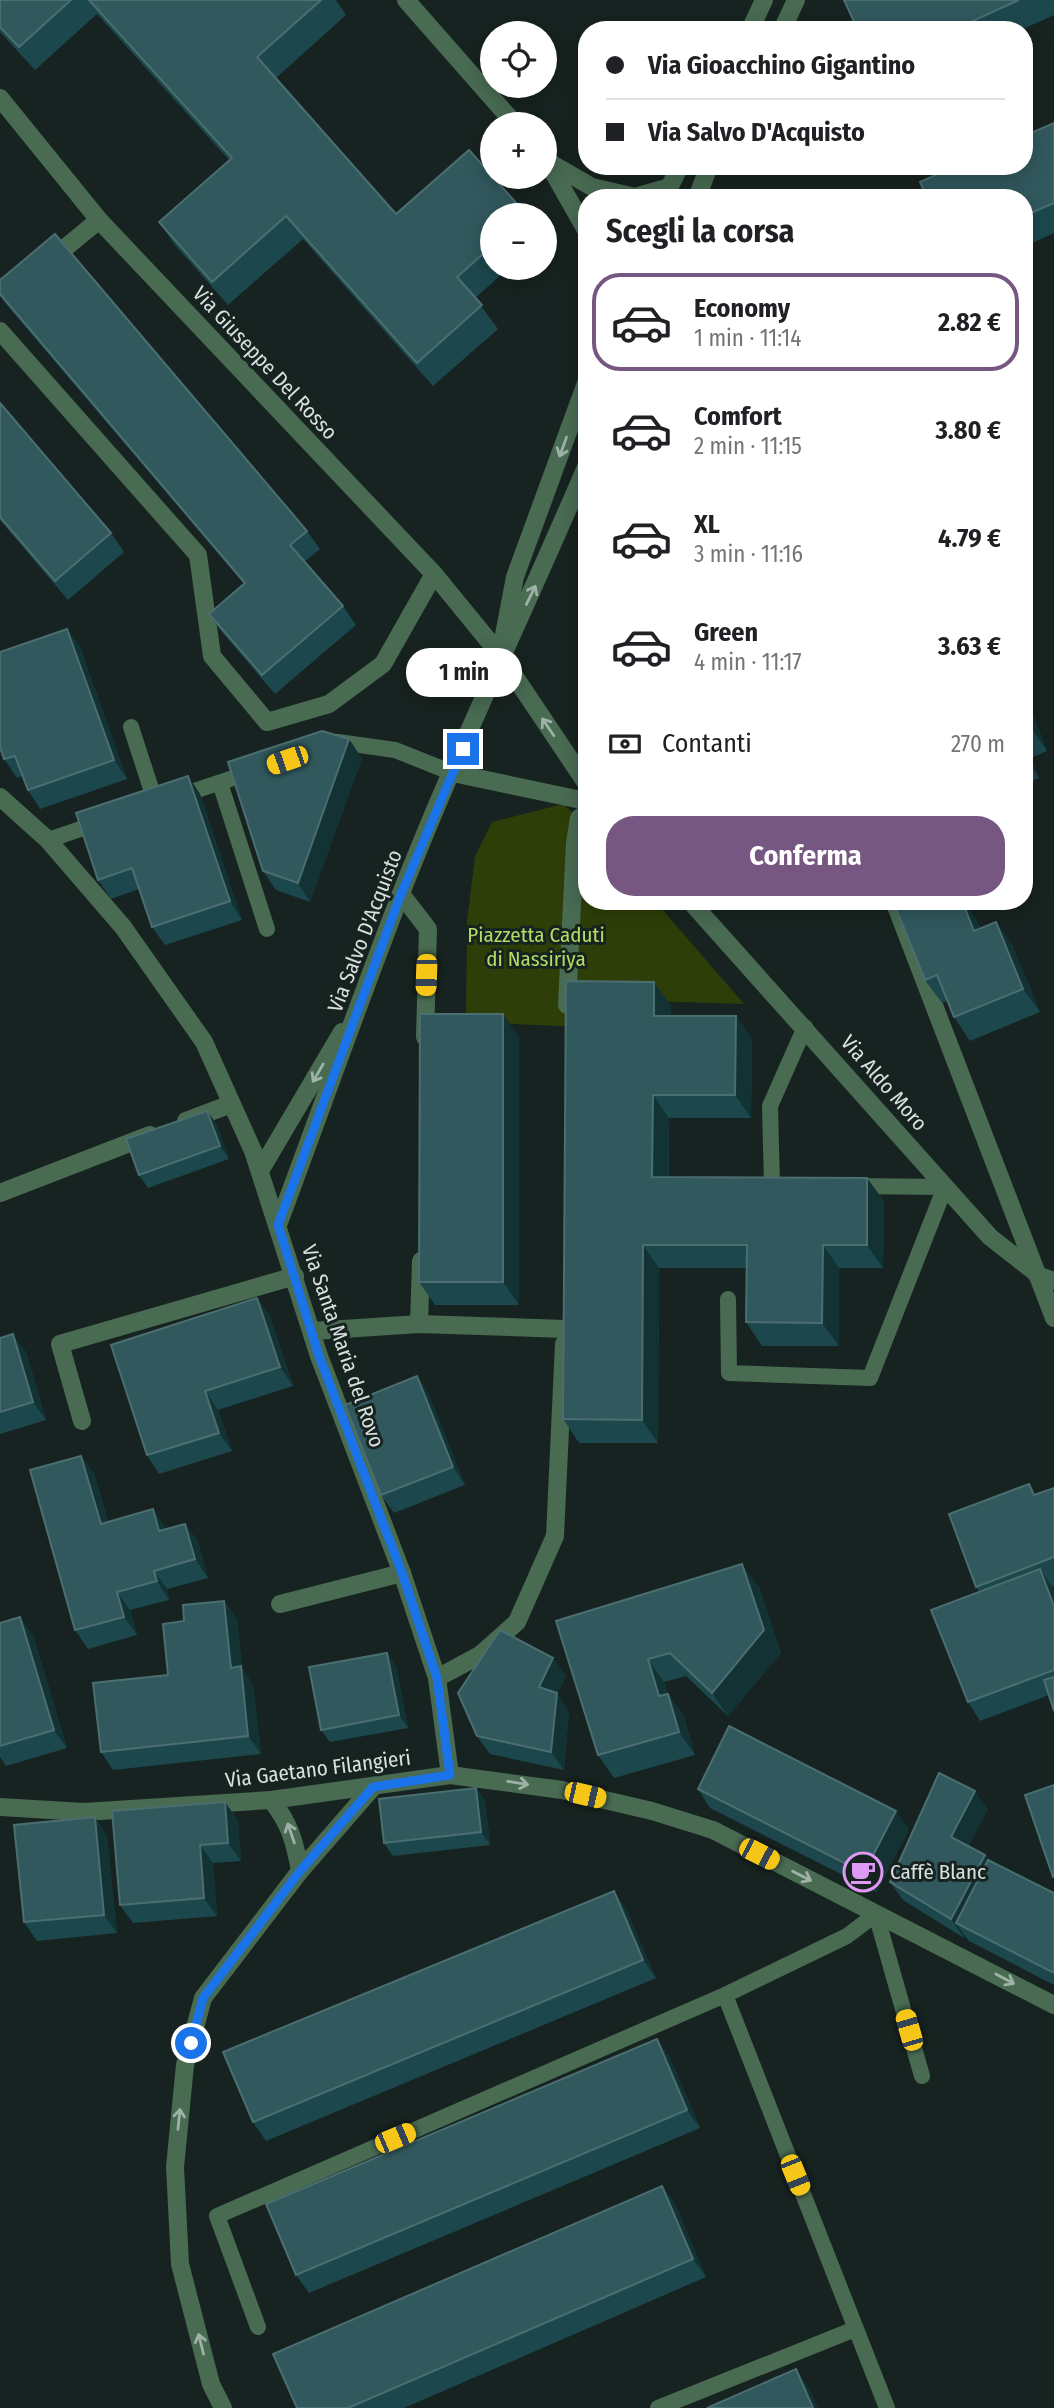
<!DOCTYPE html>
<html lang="it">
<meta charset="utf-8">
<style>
:root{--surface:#fff;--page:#f2f2f2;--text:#202124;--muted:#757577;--line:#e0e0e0;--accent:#755781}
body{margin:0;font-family:"Fira Sans Condensed",sans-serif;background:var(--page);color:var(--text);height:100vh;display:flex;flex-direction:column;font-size:26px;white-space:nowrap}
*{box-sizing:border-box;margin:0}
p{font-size:23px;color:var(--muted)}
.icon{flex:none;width:38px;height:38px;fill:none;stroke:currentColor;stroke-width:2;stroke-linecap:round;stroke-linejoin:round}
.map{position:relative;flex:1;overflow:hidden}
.drawer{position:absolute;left:578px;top:189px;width:455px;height:721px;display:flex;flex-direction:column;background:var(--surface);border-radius:28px;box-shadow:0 4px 18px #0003}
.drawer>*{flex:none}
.top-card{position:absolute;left:578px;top:21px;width:455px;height:154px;border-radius:28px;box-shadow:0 4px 18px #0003;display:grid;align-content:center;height:154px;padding:0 28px;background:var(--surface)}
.tools{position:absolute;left:480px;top:21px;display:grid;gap:14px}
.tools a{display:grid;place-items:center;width:77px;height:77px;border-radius:50%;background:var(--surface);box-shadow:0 4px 18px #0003;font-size:35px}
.end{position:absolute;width:32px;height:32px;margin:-16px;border:9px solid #1a73e8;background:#fff;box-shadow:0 0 0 4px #fff}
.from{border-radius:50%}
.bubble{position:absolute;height:49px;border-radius:24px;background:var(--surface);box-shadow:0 4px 18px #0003;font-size:23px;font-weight:700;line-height:49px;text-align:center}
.car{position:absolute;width:21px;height:42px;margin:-21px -10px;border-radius:9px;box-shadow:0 0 5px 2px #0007;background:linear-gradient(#f5c518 24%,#345 0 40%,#f5c518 0 76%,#345 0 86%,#f5c518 0)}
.top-card b{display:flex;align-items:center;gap:24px;height:66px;font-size:26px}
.top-card b+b{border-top:2px solid var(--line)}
.top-card i{width:18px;height:18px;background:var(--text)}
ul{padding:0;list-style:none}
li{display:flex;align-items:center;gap:21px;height:98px;margin:0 14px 10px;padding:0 14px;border:4px solid transparent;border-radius:28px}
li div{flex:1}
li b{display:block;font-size:26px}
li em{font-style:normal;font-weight:700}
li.active{border-color:var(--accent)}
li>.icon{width:63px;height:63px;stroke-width:1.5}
h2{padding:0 28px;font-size:32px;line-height:84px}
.pay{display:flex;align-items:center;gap:18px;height:77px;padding:0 28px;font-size:26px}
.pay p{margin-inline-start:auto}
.cta{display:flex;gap:14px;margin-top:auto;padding:14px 28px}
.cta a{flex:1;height:80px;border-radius:28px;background:var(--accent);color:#fff;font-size:28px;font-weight:700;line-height:80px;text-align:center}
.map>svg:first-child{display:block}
.green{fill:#2e3e08}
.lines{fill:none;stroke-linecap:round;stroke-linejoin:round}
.service{stroke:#496b52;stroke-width:16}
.pedestrian{stroke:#496b52;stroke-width:18}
.minor{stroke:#496b52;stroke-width:18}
.tertiary{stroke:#496b52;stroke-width:18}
.wall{fill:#1c484d}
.shaded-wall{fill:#123234}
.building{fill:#31585d;stroke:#4b6e71;stroke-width:2}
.oneway{stroke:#9fb2a7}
.route{stroke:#1a73e8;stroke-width:9}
.labels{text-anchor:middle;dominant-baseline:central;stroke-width:6;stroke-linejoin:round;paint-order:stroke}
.street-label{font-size:21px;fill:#d9e1df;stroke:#172320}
.park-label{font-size:21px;fill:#b3dc65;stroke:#172320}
.poi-label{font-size:21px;fill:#d9e1df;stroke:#172320;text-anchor:start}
</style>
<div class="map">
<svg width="1054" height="2408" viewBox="0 0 1054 2408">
<rect width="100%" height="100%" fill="#172320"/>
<path class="green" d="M563,804L586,825V901H655L744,1004L583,999L581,1027L466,1022L467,922L475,856L492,822Z"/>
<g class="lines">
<g class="service">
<path d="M131,727L156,804"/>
<path d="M331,744L338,742L395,750L453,773"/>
<path d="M220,783L267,929"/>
<path d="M179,796L254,771"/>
<path d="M48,840L101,822"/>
<path d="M785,1186H772L770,1106L805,1027"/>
<path d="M728,1299L729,1373L870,1378L945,1187L853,1186"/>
<path d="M725,1995L887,2408"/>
<path d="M258,2327L217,2216L725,1995L847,1936L876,1914L922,2076"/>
<path d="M658,2408L855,2329"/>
</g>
<g class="pedestrian">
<path d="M567,1005L575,843L579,818L586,813"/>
<path d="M313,1331L419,1324L565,1329"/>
<path d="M480,1655L517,1622L555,1536L564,1344"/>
</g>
<g class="minor">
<path d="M406,0L515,124"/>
<path d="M0,98L99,220L434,574L501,656L586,783"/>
<path d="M547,161L592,187L635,197L670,187"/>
<path d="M548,163L586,230"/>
<path d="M48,262L99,220"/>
<path d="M0,331L198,555L212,656L267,722L329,704L383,664L434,574"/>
<path d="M453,773L586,801"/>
<path d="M401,894L428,929L425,1037"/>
<path d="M690,901L990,1237L1040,1276L1054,1281"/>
<path d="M894,901L1054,1318"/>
<path d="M186,1121L231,1104"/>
<path d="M0,1193L150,1135"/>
<path d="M419,1324L421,1261"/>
<path d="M82,1421L60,1344L295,1276"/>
<path d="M280,1604L402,1573"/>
<path d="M437,1678L480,1655"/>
<path d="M271,1800C290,1823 295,1843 300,1871"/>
<path d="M223,2408L211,2384L180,2264L175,2167L185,2065L203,1998L300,1871L373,1787"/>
</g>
<g class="tertiary">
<path d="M750,30L764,0"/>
<path d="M782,30L796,0"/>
<path d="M664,198L680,166"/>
<path d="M697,198L709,166"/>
<path d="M504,635L515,577L586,383"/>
<path d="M0,797L48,840L123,927L204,1042L253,1151L319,1356L402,1573L437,1678L450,1775"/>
<path d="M260,1171L342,1032"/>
<path d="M278,1225C319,1115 358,1005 400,896C457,750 525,610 586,467"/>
<path d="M0,1807L84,1812L271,1800L450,1775L562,1790L652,1811L713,1830L1054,2005"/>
</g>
</g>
<g class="wall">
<path d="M0,0H336L346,15L276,78L396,214L492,215V268H509L475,298L498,329L433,386L303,239L228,305L175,245L159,222L229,160L97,14L35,70L0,32Z"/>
<path d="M844,0H1054V15L1021,30H858Z"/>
<path d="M1054,123V233L1024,247V198Z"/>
<path d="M0,280L307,531L320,549L304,562L343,606L356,625L275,694L222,632L209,614L244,584L6,304L0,296Z"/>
<path d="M0,403L111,533L124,552L68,600L0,520Z"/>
<path d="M67,629L80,647L127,779L40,809L28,790L22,776L17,778L4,759Z"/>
<path d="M1024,702L1033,715L1047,751L1031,758L1039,778L1024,784Z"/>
<path d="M362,758L310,902L276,890L263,871Z"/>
<path d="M188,776L200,794L242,920L165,945L152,927L139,889L111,899L98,880Z"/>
<path d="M893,901H939L975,918L980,928L996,922L1012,945L1040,1012L970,1041L954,1017L947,1001L942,1003L925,980Z"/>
<path d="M671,1005V1016H736L752,1039L751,1118H669V1177L884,1201L883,1268H839V1346H762L746,1322V1268H659L658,1443H579L563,1419Z"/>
<path d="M519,1037V1305H435L419,1282Z"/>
<path d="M216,1123L229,1159L148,1188L139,1175Z"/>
<path d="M257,1298L270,1316L293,1386L218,1410L232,1451L159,1474L147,1455Z"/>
<path d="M0,1338L26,1352L46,1420L0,1434Z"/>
<path d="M417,1376L429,1395L465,1485L394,1513L381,1495Z"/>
<path d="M81,1456L94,1474L108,1522L166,1528L167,1529L185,1524L198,1542L208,1578L167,1589L169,1600L130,1610L137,1635L88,1649L75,1630Z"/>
<path d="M1054,1488V1586L1052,1587L1054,1591V1711L1049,1695L980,1721L968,1702L979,1592L976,1587Z"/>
<path d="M759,1587L781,1653L728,1716L686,1676L664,1682L668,1694L684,1717L695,1755L614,1778L598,1755L556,1621Z"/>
<path d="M224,1601L237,1619L242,1668L253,1685L261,1754L113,1770L101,1752L168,1675L184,1621Z"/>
<path d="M0,1623L33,1635L67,1748L6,1766L0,1757Z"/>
<path d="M553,1658L566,1676L557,1694L569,1712L564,1770L490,1754L477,1736Z"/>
<path d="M396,1666L408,1728L330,1742L321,1730Z"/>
<path d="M698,1789L909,1829L877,1892L710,1808Z"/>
<path d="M485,1800L490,1845L393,1856L384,1843Z"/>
<path d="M225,1802L238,1821L241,1861L213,1863L217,1916L133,1923L120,1905Z"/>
<path d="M988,1809L968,1846L985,1855L989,1860L1054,1893V1985L969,1941L965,1936L964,1938L903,1900L890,1882Z"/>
<path d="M95,1817L107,1836L117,1933L37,1941L24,1922Z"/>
<path d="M626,1909L656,1978L266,2141L253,2122Z"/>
<path d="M657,2039L670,2058L700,2128L309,2293L296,2275Z"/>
<path d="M662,2186L675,2204L706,2277L404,2408H297Z"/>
</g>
<g class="shaded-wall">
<path d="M67,629L80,647L127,779L114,760Z"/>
<path d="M1024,702L1033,715L1047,751L1031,728L1024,709Z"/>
<path d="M349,739L362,758L310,902L298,883Z"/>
<path d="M1024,747L1031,758L1039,778L1024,756Z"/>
<path d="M188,776L200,794L242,920L230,901Z"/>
<path d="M962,901H964L975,918L990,954L974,931Z"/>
<path d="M996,922L1012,945L1040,1012L1023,989Z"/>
<path d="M654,982L671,1005V1039L654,1016Z"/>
<path d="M503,1014L519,1037V1305L503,1282Z"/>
<path d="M736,1016L752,1039L751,1118L735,1095Z"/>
<path d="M653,1095L669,1118L668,1200L652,1177Z"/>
<path d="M207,1111L216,1123L229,1159L220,1146Z"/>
<path d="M867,1178L884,1201L883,1268L867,1245Z"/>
<path d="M643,1245L659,1268L658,1443L642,1420Z"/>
<path d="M823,1245L839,1268V1346L822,1323Z"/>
<path d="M257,1298L270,1316L293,1386L280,1367Z"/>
<path d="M13,1334L26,1352L46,1420L33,1402Z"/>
<path d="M417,1376L429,1395L465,1485L453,1467Z"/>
<path d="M205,1391L218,1410L232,1451L219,1433Z"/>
<path d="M81,1456L94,1474L113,1542L101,1524Z"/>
<path d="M153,1509L166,1528L172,1549L159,1531Z"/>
<path d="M185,1524L198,1542L208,1578L195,1559Z"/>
<path d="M742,1564L759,1587L781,1653L728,1716L712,1693Z"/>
<path d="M1040,1569L1052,1587L1054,1591V1606Z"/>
<path d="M154,1571L167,1589L169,1600L157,1581Z"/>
<path d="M117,1592L130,1610L137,1635L124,1617Z"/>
<path d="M224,1601L237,1619L242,1668L253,1685L261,1754L248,1736L231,1668Z"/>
<path d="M20,1617L33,1635L67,1748L54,1730Z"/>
<path d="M387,1653L396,1666L408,1728L399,1715Z"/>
<path d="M553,1658L566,1676L557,1694L569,1712L564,1770L551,1752L539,1687Z"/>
<path d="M648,1659L664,1682L668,1694L684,1717L695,1755L679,1732L659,1696Z"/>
<path d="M476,1788L485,1800L490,1845L481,1832Z"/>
<path d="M975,1791L988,1809L963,1855L951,1837Z"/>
<path d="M225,1802L238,1821L241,1861L228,1843Z"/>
<path d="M896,1811L909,1829L877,1892L864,1873Z"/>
<path d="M95,1817L107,1836L117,1933L104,1915Z"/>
<path d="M200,1845L213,1863L217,1916L204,1898Z"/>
<path d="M985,1855L998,1873L956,1923L965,1936L964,1938L951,1919Z"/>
<path d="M614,1891L626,1909L656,1978L643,1960Z"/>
<path d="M657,2039L670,2058L700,2128L687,2110Z"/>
<path d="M662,2186L675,2204L706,2277L693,2259Z"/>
<path d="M796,2369L809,2388L818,2408H813Z"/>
</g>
<g class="building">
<path d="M0,0H71L19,47L0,27Z"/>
<path d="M89,0H321L257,57L396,214L469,150L527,215H492V246L457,277L482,305L417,363L286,216L212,282L159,222L232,158Z"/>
<path d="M844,0H1019L953,30H858Z"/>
<path d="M1054,123V203L1024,216V198H927L920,182L955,166H1024V136Z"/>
<path d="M55,234L307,531L290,545L343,606L262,675L209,614L245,583L0,294V280Z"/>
<path d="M0,403L111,533L55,581L0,517Z"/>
<path d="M67,629L114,760L28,790L15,756L4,759L0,747V652Z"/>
<path d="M1024,709L1031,728L1024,731Z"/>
<path d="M322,731L349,739L298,883L263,871L228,762Z"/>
<path d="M188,776L230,901L152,927L132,868L98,880L76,813Z"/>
<path d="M893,901H933L934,905L943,901H962L974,931L996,922L1023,989L954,1017L937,975L925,980Z"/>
<path d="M566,981L654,982V1016H736L735,1095H653L652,1177L867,1178V1245H823L822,1323L746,1322L747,1245H643L642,1420L563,1419Z"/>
<path d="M420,1014H503V1282H419Z"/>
<path d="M207,1111L220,1146L139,1175L126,1139Z"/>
<path d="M257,1298L280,1367L205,1391L219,1433L147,1455L111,1345Z"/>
<path d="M13,1334L33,1402L0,1412V1338Z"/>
<path d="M417,1376L453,1467L381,1495L345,1405Z"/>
<path d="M81,1456L101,1524L153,1509L159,1531L185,1524L195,1559L154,1571L157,1581L117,1592L124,1617L75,1630L30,1470Z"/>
<path d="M1029,1484L1034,1495L1054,1488V1557L976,1587L949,1514Z"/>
<path d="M742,1564L764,1630L712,1693L670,1653L648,1659L659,1696L668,1694L679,1732L598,1755L556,1621Z"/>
<path d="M1040,1569L1054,1606V1670L968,1702L931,1610Z"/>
<path d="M224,1601L231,1668L241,1666L248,1736L101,1752L93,1683L168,1675L163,1624L184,1621L183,1605Z"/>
<path d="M20,1617L54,1730L0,1746V1623Z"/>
<path d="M500,1630L553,1658L539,1687L557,1693L551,1752L477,1736L458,1693Z"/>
<path d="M387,1653L399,1715L321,1730L309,1667Z"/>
<path d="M1054,1677V1711L1044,1680Z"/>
<path d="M729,1726L896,1811L864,1873L698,1789Z"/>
<path d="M939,1773L975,1791L951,1837L985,1855L951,1919L890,1882Z"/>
<path d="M1054,1785V1877H1053L1025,1795Z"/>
<path d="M476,1788L481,1832L384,1843L379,1799Z"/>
<path d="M225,1802L228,1843L200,1845L204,1898L120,1905L112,1811Z"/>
<path d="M95,1817L104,1915L24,1922L14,1825Z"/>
<path d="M988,1860L1054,1893V1973L956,1923Z"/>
<path d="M614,1891L643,1960L253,2122L223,2052Z"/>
<path d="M657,2039L687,2110L296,2275L266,2204Z"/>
<path d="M662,2186L693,2259L348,2408H297L273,2354Z"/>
<path d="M796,2369L813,2408H707Z"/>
</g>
<defs><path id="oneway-shaft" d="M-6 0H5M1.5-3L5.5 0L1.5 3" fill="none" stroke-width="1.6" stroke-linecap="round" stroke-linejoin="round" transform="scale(1.75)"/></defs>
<g class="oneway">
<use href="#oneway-shaft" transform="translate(563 447) rotate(110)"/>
<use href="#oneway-shaft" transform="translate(531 595) rotate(-64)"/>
<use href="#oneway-shaft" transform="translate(548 727) rotate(-124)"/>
<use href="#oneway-shaft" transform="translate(318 1073) rotate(120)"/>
<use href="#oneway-shaft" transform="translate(518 1783) rotate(9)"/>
<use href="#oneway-shaft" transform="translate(291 1833) rotate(-109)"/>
<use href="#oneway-shaft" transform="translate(802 1876) rotate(27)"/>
<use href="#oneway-shaft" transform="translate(1005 1979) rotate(28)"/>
<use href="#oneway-shaft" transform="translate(179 2119) rotate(-84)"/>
<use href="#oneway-shaft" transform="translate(201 2344) rotate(-104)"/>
</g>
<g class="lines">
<path class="route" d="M191,2043L203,1998L300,1871L373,1787L450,1775L437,1678L402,1573L319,1356L278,1225L401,894L463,749"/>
</g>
<defs>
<symbol id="cafe-ring" viewBox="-11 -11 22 22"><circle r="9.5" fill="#172320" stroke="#dd99f3" stroke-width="1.5"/><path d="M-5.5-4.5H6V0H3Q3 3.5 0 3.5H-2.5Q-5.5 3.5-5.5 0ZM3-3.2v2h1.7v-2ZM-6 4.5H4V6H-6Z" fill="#dd99f3"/></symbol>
</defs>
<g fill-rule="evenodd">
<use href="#cafe-ring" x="841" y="1850" width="44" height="44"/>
</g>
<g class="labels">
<g class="street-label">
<text transform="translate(265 363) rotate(47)">Via Giuseppe Del Rosso</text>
<text transform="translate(365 931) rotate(-69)">Via Salvo D'Acquisto</text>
<text transform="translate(884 1083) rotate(49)">Via Aldo Moro</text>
<text transform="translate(343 1346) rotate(71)">Via Santa Maria del Rovo</text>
<text transform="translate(318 1769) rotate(-7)">Via Gaetano Filangieri</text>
</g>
<g class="park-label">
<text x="536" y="935">Piazzetta Caduti<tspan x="536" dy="24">di Nassiriya</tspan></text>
</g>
<g class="poi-label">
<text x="890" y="1872">Caffè Blanc</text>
</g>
</g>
</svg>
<div class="tools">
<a><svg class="icon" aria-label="locate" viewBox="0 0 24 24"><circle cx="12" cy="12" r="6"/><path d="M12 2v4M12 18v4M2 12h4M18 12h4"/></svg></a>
<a>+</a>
<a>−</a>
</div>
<i class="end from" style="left:191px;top:2043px"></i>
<i class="end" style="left:463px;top:749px"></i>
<div class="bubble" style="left:406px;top:648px;width:116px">1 min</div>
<i class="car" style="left:287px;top:760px;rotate:251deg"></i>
<i class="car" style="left:426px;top:975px;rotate:182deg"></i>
<i class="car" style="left:585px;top:1795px;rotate:103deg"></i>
<i class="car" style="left:759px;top:1854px;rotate:117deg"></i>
<i class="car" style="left:909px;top:2030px;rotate:344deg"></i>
<i class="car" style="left:395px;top:2138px;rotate:67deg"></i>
<i class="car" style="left:795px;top:2175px;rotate:158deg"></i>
<div class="top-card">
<b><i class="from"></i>Via Gioacchino Gigantino</b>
<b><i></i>Via Salvo D'Acquisto</b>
</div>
<section class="drawer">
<h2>Scegli la corsa</h2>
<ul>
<li class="active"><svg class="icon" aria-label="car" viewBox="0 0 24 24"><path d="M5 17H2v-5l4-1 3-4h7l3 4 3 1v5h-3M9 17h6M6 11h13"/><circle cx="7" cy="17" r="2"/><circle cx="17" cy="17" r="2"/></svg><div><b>Economy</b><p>1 min · 11:14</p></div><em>2.82 €</em></li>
<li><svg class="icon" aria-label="car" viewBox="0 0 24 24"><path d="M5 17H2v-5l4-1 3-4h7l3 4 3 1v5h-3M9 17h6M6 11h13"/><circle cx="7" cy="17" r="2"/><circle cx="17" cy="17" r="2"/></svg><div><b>Comfort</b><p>2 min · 11:15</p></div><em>3.80 €</em></li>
<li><svg class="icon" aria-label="car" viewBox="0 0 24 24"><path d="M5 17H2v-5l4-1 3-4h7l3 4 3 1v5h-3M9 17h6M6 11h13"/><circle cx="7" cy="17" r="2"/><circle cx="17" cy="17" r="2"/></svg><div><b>XL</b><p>3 min · 11:16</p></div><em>4.79 €</em></li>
<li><svg class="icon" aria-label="car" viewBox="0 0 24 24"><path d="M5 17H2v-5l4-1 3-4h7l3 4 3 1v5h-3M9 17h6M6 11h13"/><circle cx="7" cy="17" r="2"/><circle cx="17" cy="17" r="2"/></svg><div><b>Green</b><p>4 min · 11:17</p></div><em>3.63 €</em></li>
</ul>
<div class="pay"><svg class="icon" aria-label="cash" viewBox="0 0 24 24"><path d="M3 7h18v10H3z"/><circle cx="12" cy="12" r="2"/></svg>Contanti<p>270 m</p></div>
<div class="cta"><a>Conferma</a></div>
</section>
</div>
